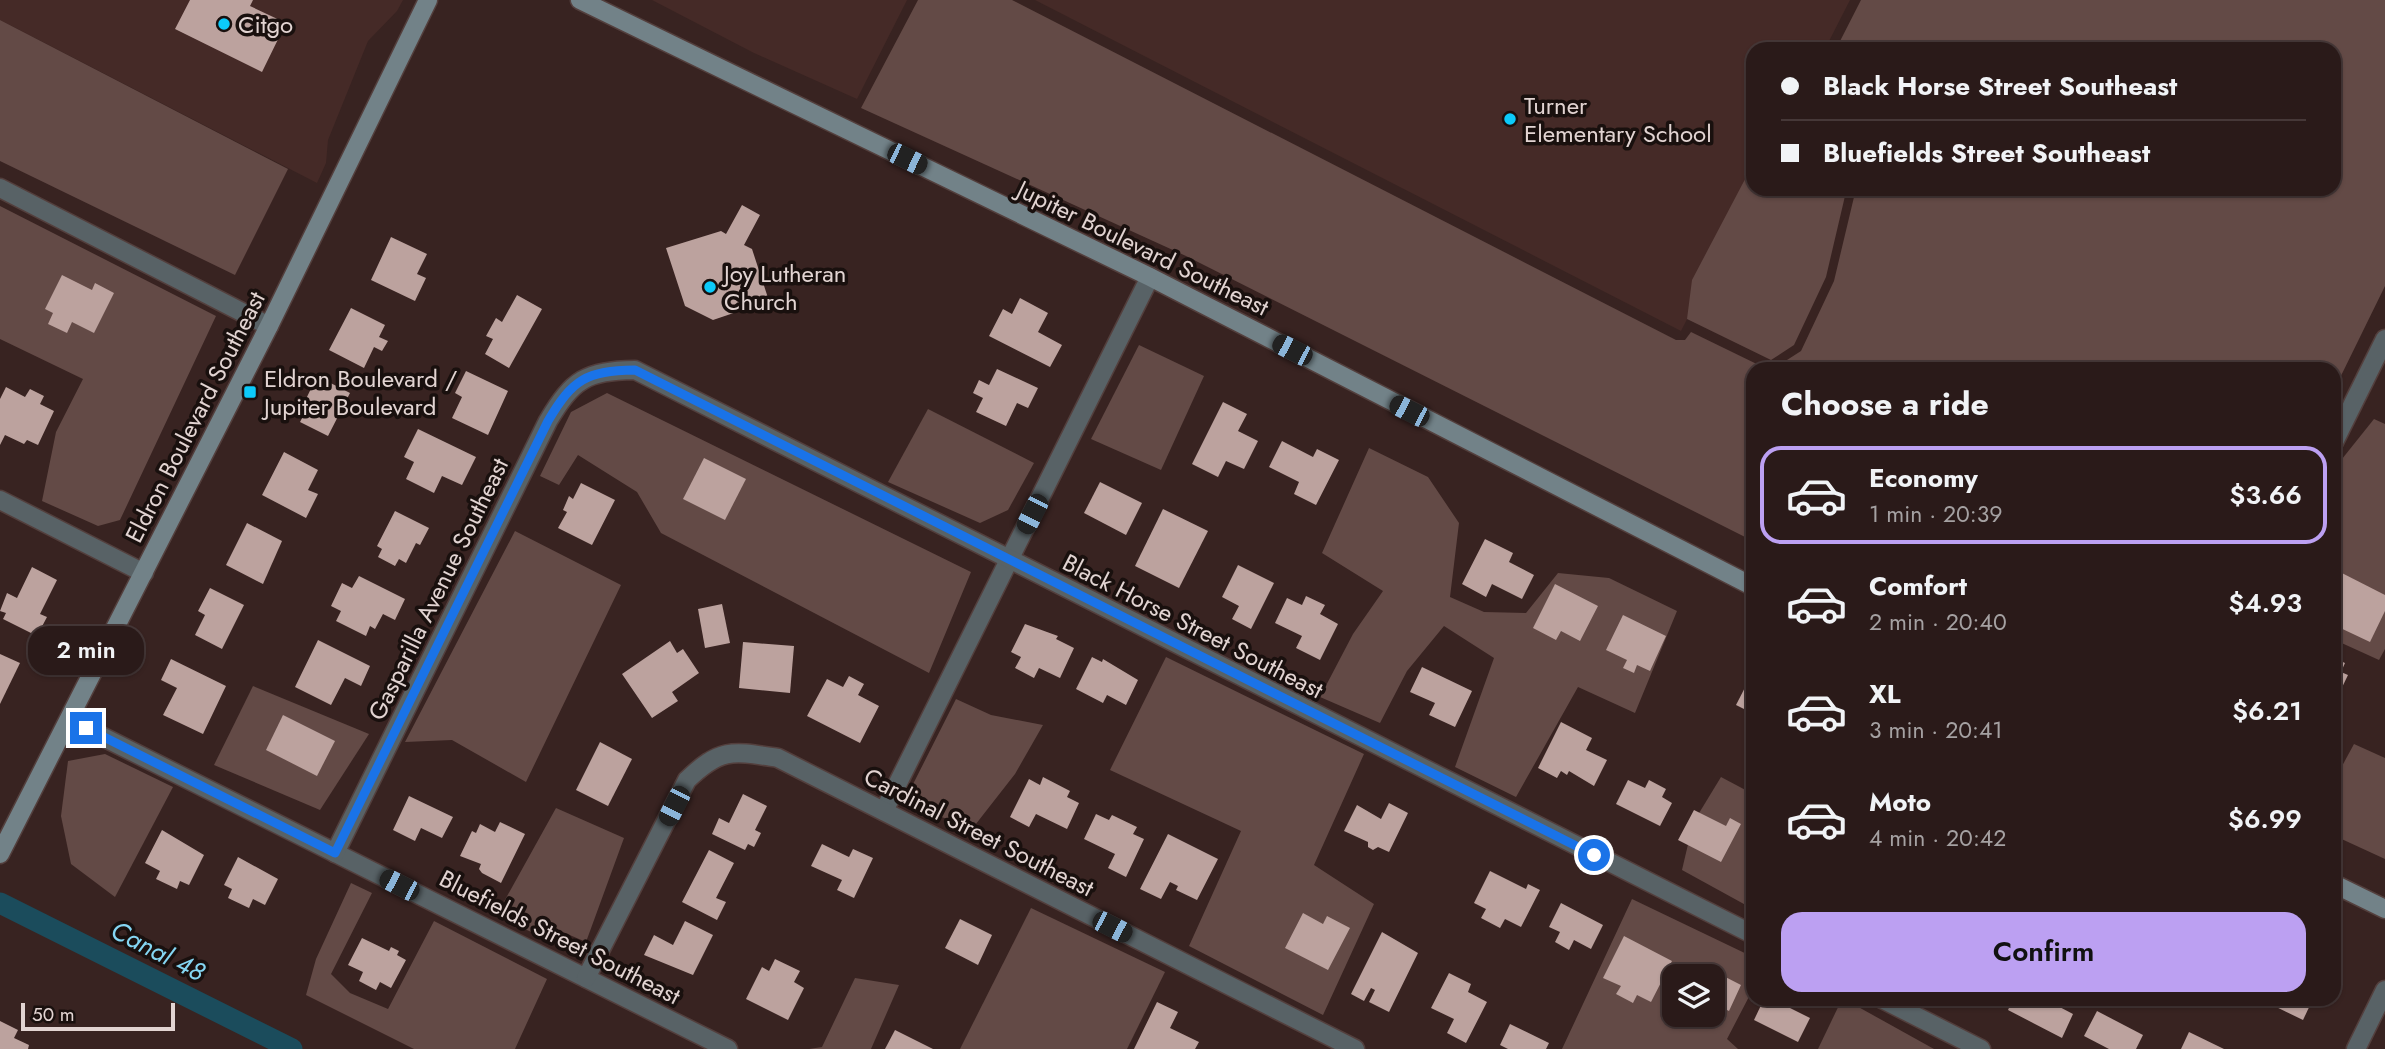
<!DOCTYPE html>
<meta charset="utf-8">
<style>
:root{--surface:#2a1a19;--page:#322322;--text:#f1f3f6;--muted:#a5a1a2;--line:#463838;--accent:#bca0f2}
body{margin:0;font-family:Jost,sans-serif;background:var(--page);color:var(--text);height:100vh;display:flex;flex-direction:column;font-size:26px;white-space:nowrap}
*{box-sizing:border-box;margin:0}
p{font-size:23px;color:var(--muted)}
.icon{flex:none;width:38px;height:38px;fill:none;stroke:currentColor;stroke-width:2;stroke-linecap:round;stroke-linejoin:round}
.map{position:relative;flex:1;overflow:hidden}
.panel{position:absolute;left:1746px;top:362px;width:595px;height:644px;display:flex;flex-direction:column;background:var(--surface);border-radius:21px;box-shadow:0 2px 5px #0004,0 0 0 2px var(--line)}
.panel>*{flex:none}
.top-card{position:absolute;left:1746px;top:42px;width:595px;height:154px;border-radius:21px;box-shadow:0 2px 5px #0004,0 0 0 2px var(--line);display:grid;align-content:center;height:154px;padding:0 35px;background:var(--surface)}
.buttons{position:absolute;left:1662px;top:964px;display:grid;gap:14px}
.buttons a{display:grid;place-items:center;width:63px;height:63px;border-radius:14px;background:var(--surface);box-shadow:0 2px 5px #0004,0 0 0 2px var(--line);font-size:35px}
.scale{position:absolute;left:21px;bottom:18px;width:154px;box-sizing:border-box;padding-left:7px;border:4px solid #e2d4d2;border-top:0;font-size:19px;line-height:24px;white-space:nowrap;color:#e2d4d2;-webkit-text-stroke:5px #19100e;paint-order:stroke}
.end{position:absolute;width:32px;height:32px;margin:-16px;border:9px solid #1a73e8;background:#fff;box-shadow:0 0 0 4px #fff}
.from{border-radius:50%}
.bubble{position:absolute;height:49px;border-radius:21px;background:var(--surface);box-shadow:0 2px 5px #0004,0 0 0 2px var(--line);font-size:23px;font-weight:600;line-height:49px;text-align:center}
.car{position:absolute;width:21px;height:42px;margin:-21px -10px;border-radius:9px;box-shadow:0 0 5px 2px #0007;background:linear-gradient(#222 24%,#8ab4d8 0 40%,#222 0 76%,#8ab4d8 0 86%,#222 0)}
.top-card b{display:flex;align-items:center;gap:24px;height:66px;font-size:26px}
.top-card b+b{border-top:2px solid var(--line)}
.top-card i{width:18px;height:18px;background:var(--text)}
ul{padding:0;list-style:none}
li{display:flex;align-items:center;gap:21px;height:98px;margin:0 14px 10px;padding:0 21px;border:4px solid transparent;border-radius:21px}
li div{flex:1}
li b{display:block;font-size:26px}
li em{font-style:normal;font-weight:600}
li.on{border-color:var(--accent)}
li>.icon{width:63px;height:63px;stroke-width:1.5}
h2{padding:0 35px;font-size:32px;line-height:84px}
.primary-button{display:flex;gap:14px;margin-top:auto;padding:14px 35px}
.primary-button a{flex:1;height:80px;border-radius:21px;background:var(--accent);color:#111;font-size:28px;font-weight:600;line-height:80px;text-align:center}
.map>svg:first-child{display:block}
.built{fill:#452a27}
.green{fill:#634a46;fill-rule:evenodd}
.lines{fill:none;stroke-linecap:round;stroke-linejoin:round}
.canal{stroke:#1b4c5c;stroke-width:21}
.building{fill:#bca29e}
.street-casing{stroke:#533f3d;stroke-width:21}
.secondary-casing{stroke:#533f3d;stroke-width:21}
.street{stroke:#586266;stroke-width:18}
.secondary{stroke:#728288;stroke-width:18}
.route{stroke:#1a73e8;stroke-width:9}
.poi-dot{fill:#0ccafa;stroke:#19100e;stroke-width:2.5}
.labels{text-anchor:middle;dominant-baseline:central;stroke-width:7;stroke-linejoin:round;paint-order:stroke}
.poi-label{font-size:24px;fill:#e2d4d2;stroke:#19100e;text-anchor:start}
.street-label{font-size:24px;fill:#e2d4d2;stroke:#19100e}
.water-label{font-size:26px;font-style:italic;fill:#85d6f3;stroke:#19100e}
</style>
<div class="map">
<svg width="2385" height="1049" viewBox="0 0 2385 1049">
<rect width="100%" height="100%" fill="#382321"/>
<g class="built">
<path d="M0,0H403L397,11L368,41L328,140L326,163L317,183L0,20Z"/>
<path d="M652,0H907L857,99L754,53Z"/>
<path d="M1035,0H1850L1825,49H1754L1753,189L1681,331Z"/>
</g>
<g class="green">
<path d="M918,0H1012L1676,340H1685L1691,332L1767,369H1754L1753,541L1186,256L861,108Z"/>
<path d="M1861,0H2385V286L2335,388L2334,369H1773L1801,351L1834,281L1854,197L1852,189H2334V49H1836Z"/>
<path d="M0,20L288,169L235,275L0,161Z"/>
<path d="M1753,164L1754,189H1842L1845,196L1826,277L1794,345L1771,360L1687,319L1692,280Z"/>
<path d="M0,206L216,316L120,520L98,526L42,501L56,432L83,379L0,339Z"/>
<path d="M1139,345L1204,376L1161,470L1091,439Z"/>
<path d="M607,393L971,572L929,673L661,533L637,492L578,455L559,485L540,476L571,412Z"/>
<path d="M928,409L1034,463L1008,510L980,523L888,482Z"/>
<path d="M2374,419L2385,424V649L2379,660L2335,640V476L2342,459Z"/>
<path d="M1369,448L1428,477L1459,523L1450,597L1484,612L1526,613L1558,573L1609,578L1677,611L1635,713L1578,687L1516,797L1455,767L1494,658L1444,626L1407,671L1380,723L1320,697L1353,634L1383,591L1322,553Z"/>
<path d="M515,531L621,585L526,782L452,740L405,742Z"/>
<path d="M1166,657L1364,754L1314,865L1374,904L1323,1015L1189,946L1241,831L1110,770Z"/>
<path d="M253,686L369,734L320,810L214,765Z"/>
<path d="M956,699L991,715L1043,725L1015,774L972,829L904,802Z"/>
<path d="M2354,744L2385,758V859L2335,836V779Z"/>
<path d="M105,754L173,787L115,897L71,864L61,816L68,761Z"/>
<path d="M1721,777L1753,794V909L1682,870L1693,823Z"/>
<path d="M556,808L624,838L586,942L558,930L538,935L496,916Z"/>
<path d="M351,883L372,893L331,974L350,993L388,1009L434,921L547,979L515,1049H414L306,995L316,959Z"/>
<path d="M1632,899L1753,957V989L1727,1039L1738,1049H1562ZM1675,976H1713V1015H1675Z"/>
<path d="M1031,908L1165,972L1127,1049H960Z"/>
<path d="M855,978L899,985L871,1049H809L822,1047Z"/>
<path d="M1842,999H1844L1934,1049H1818Z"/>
</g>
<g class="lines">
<path class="canal" d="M0,903L292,1049"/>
</g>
<g class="building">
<path d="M190,0H253L250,6L286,23L262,72L175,29Z"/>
<path d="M742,205L760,215L744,245L752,249L769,301L713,320L685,306L666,248L721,231L726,234Z"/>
<path d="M391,237L427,254L417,274L426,278L415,301L371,280Z"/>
<path d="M62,275L92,290L95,283L114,293L94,333L72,322L67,333L48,324L53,313L45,309Z"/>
<path d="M517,295L542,309L509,368L485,354L493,339L486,336L496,318L502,322Z"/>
<path d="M1020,298L1048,313L1038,332L1062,345L1050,367L989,336L1003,309L1012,314Z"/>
<path d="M351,308L385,325L379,337L388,341L382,351L374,347L364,368L329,350Z"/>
<path d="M997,369L1038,388L1028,408L1017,403L1006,426L976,412L983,398L973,393L979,380L989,385Z"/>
<path d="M466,371L508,391L488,435L452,418L462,397L455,393Z"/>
<path d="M317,376L350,393L328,436L300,422L311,401L306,399Z"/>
<path d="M6,387L25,397L30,389L44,396L40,404L54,411L38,445L27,440L24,444L5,435L0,445V399Z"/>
<path d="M1223,402L1247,414L1238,431L1258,441L1244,469L1226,461L1218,477L1192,464Z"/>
<path d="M418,429L476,457L462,485L442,476L434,493L406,479L414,462L404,457Z"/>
<path d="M1282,441L1313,457L1317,449L1339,460L1316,505L1294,494L1299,482L1269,467Z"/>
<path d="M284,452L318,470L308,490L318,494L306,518L262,495Z"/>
<path d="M704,458L746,479L725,520L683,499Z"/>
<path d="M1100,482L1142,503L1126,535L1084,513Z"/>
<path d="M581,483L615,500L592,545L558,528L567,512L563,510L569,496L573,499Z"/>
<path d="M1163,509L1208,531L1179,588L1135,566Z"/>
<path d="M395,511L429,528L420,545L416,543L406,563L399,559L395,566L378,557L382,549L377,546Z"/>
<path d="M247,523L282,541L263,584L226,565Z"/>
<path d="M1485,539L1513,553L1509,562L1534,575L1522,599L1492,584L1486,597L1462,584Z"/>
<path d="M1238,565L1274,583L1251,629L1232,619L1239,606L1222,597Z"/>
<path d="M32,567L57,580L40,614L47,617L37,636L3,619L6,613L0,611L7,593L17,598Z"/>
<path d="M2334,569L2385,595V611L2370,642L2334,625Z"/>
<path d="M359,576L405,599L395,620L383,614L375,629L370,626L366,636L336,621L341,611L331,606L342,583L352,588Z"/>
<path d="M1555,584L1598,606L1580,641L1561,631L1556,640L1533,628Z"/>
<path d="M210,588L244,605L222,649L195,635L205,615L198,611Z"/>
<path d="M1306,596L1325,605L1320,614L1338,624L1320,660L1296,648L1302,636L1275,623L1287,598L1302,605Z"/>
<path d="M722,604L730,643L705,648L698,609Z"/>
<path d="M1623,615L1666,636L1650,671L1637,665L1634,673L1623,668L1627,660L1606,650Z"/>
<path d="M1025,624L1058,636L1056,639L1074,648L1060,678L1039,668L1034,678L1015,668L1021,657L1011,652Z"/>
<path d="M318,640L370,666L361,686L345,678L331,705L295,687Z"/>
<path d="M670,641L677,653L683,649L699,673L672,692L678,701L652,718L622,674Z"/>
<path d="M743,642L794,646L790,693L739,688Z"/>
<path d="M0,654L20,663L0,704Z"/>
<path d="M1092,657L1102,662L1103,659L1138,680L1126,705L1107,695L1103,703L1076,689Z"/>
<path d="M2334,658L2345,663L2341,672L2348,675L2334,704Z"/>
<path d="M171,659L226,686L203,734L163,715L177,688L161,680Z"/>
<path d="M1422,667L1472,691L1455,727L1429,715L1435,703L1410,692Z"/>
<path d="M1754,670V714L1736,705Z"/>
<path d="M849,676L864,684L858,695L879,706L860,743L807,716L827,679L843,687Z"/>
<path d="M283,715L335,741L317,776L266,750Z"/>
<path d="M1561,722L1592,738L1586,750L1607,760L1594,786L1569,771L1567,775L1561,771L1557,778L1538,768Z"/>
<path d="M600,742L632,759L608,806L576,790Z"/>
<path d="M1043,777L1070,791L1067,797L1079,803L1067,829L1036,814L1029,827L1010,817L1029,779L1040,785Z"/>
<path d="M1628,780L1645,788L1649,780L1666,789L1662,797L1672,803L1660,826L1616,804Z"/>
<path d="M743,794L767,806L755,830L761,833L754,847L748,844L745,850L712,834L719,818L729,823Z"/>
<path d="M409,796L453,817L442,838L421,828L415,841L393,830Z"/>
<path d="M1389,803L1408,813L1389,852L1378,847L1373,850L1368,847V842L1344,831L1357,805L1381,819Z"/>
<path d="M1694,810L1726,826L1730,818L1741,824L1721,862L1678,840Z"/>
<path d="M1096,814L1109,820L1112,815L1137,827L1133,834L1144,839L1126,877L1108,868L1115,854L1084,839Z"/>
<path d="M500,822L525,834L501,883L482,873L479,869L481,864L460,856L472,831L476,833L480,824L495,832Z"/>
<path d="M162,830L204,855L189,885L180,881L177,889L156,879L160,871L145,863Z"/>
<path d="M1168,834L1218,859L1197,900L1176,890L1178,886L1170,882L1161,899L1140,889Z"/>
<path d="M822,844L849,857L853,849L873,858L854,898L837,890L842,880L811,866Z"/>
<path d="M709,850L734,863L716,898L726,902L717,920L682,902Z"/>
<path d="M238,857L278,879L265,905L253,899L249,908L228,898L232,889L224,885Z"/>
<path d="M1490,871L1526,889L1528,884L1540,890L1521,927L1505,919L1500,928L1481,918L1486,909L1474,903Z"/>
<path d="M1561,903L1603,925L1591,949L1574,940L1569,950L1555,942L1560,932L1549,927Z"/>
<path d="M1303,913L1323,924L1327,916L1350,928L1328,970L1285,948Z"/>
<path d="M960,919L992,935L978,965L945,948Z"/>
<path d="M685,921L713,935L693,975L644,955L654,935L673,945Z"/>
<path d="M1382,932L1418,953L1389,1012L1369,1002L1375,990L1371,988L1364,1001L1351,994Z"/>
<path d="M1624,936L1672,961L1651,1002L1637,995L1633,1003L1616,994L1621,986L1603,978Z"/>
<path d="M362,938L389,951L391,947L399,951L397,955L406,960L391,988L380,982L376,990L359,981L363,972L348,965Z"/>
<path d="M775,959L800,971L794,982L804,988L788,1020L746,999L762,967L769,971Z"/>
<path d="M1700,964L1741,985L1729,1011L1713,1003V976H1693Z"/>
<path d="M1449,973L1471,984L1468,992L1487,1002L1466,1043L1447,1033L1454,1019L1431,1008Z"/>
<path d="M1764,999H1772L1810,1018L1798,1042L1754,1020Z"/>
<path d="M2013,999H2054L2052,1003L2073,1014L2062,1038L2008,1010Z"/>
<path d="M2269,999H2313L2303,1020L2268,1003Z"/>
<path d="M1157,1002L1178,1012L1170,1028L1199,1042L1195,1049H1134Z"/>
<path d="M2097,1011L2143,1035L2136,1049H2109L2084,1036Z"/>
<path d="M0,1021L18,1030L14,1038L29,1045L28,1049H0Z"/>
<path d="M1510,1024L1549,1043L1546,1049H1508L1500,1045Z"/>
<path d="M895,1030L933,1049H885Z"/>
<path d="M2189,1032L2224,1049H2181Z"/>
</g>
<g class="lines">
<defs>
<g id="street">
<path d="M0,188L269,326"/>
<path d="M2334,442L2385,339"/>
<path d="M0,500L144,573"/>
<path d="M69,720L728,1049"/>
<path d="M884,811L1150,277"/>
<path d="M335,853L548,421C573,379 586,371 635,370L1754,935"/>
<path d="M586,978L687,780C721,747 733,751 778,758L1355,1049"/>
<path d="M1882,999L1981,1049"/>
<path d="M2356,1049L2385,990"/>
</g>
<g id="secondary">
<path d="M580,0L1150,277L1754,587"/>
<path d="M0,854L269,326L428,0"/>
<path d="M2334,884L2385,909"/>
</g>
</defs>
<use href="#street" class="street-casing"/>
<use href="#secondary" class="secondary-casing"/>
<use href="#street" class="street"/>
<use href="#secondary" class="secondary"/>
</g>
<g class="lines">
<path class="route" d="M86,728L335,853L548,421C573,379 586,371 635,370L1594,855"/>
</g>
<g class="poi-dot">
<circle cx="224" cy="24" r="7"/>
<circle cx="1510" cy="119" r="7"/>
<circle cx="710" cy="287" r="7"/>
<rect x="243" y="385" width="14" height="14" rx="3.5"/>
</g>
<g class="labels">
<g class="poi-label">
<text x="238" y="24">Citgo</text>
<text x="1524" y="105">Turner<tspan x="1524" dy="28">Elementary School</tspan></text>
<text x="724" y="273">Joy Lutheran<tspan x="724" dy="28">Church</tspan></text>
<text x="264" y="378">Eldron Boulevard /<tspan x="264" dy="28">Jupiter Boulevard</tspan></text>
</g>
<g class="street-label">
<text transform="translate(1143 248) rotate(26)">Jupiter Boulevard Southeast</text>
<text transform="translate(195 417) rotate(-63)">Eldron Boulevard Southeast</text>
<text transform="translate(438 589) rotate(-64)">Gasparilla Avenue Southeast</text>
<text transform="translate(1193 626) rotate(27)">Black Horse Street Southeast</text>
<text transform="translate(979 832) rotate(27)">Cardinal Street Southeast</text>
<text transform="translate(560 937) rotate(27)">Bluefields Street Southeast</text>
</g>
<g class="water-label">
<text transform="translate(158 951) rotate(27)">Canal 48</text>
</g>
</g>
</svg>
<div class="buttons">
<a><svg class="icon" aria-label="layers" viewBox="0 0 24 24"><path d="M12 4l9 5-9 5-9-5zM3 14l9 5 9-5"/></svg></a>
</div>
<div class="scale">50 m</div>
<i class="end from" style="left:1594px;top:855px"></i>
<i class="end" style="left:86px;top:728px"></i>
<div class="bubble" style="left:28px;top:626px;width:116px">2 min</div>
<i class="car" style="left:907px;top:159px;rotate:116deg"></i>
<i class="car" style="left:1292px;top:350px;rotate:297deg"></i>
<i class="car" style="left:1409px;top:411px;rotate:297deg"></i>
<i class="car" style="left:1032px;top:514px;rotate:207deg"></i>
<i class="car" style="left:674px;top:806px;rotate:207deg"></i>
<i class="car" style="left:399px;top:885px;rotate:297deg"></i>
<i class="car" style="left:1112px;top:927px;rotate:117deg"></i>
<div class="top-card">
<b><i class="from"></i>Black Horse Street Southeast</b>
<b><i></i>Bluefields Street Southeast</b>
</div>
<section class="panel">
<h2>Choose a ride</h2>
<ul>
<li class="on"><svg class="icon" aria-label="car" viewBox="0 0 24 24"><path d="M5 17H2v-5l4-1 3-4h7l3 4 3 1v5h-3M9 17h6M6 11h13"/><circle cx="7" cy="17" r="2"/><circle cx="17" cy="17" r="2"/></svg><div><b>Economy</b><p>1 min · 20:39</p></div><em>$3.66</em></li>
<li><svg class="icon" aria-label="car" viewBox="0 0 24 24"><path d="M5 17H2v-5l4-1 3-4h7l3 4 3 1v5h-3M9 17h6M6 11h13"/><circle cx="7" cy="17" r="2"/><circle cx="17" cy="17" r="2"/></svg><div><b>Comfort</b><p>2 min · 20:40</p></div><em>$4.93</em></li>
<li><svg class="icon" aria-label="car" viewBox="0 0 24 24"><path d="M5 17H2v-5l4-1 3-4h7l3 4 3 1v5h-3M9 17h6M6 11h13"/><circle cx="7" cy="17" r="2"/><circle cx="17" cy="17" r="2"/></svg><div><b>XL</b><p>3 min · 20:41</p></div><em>$6.21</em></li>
<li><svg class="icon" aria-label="car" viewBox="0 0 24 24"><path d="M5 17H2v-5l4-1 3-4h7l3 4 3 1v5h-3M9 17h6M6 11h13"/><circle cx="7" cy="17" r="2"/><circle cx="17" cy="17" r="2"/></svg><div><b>Moto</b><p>4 min · 20:42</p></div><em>$6.99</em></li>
</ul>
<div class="primary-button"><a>Confirm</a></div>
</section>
</div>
